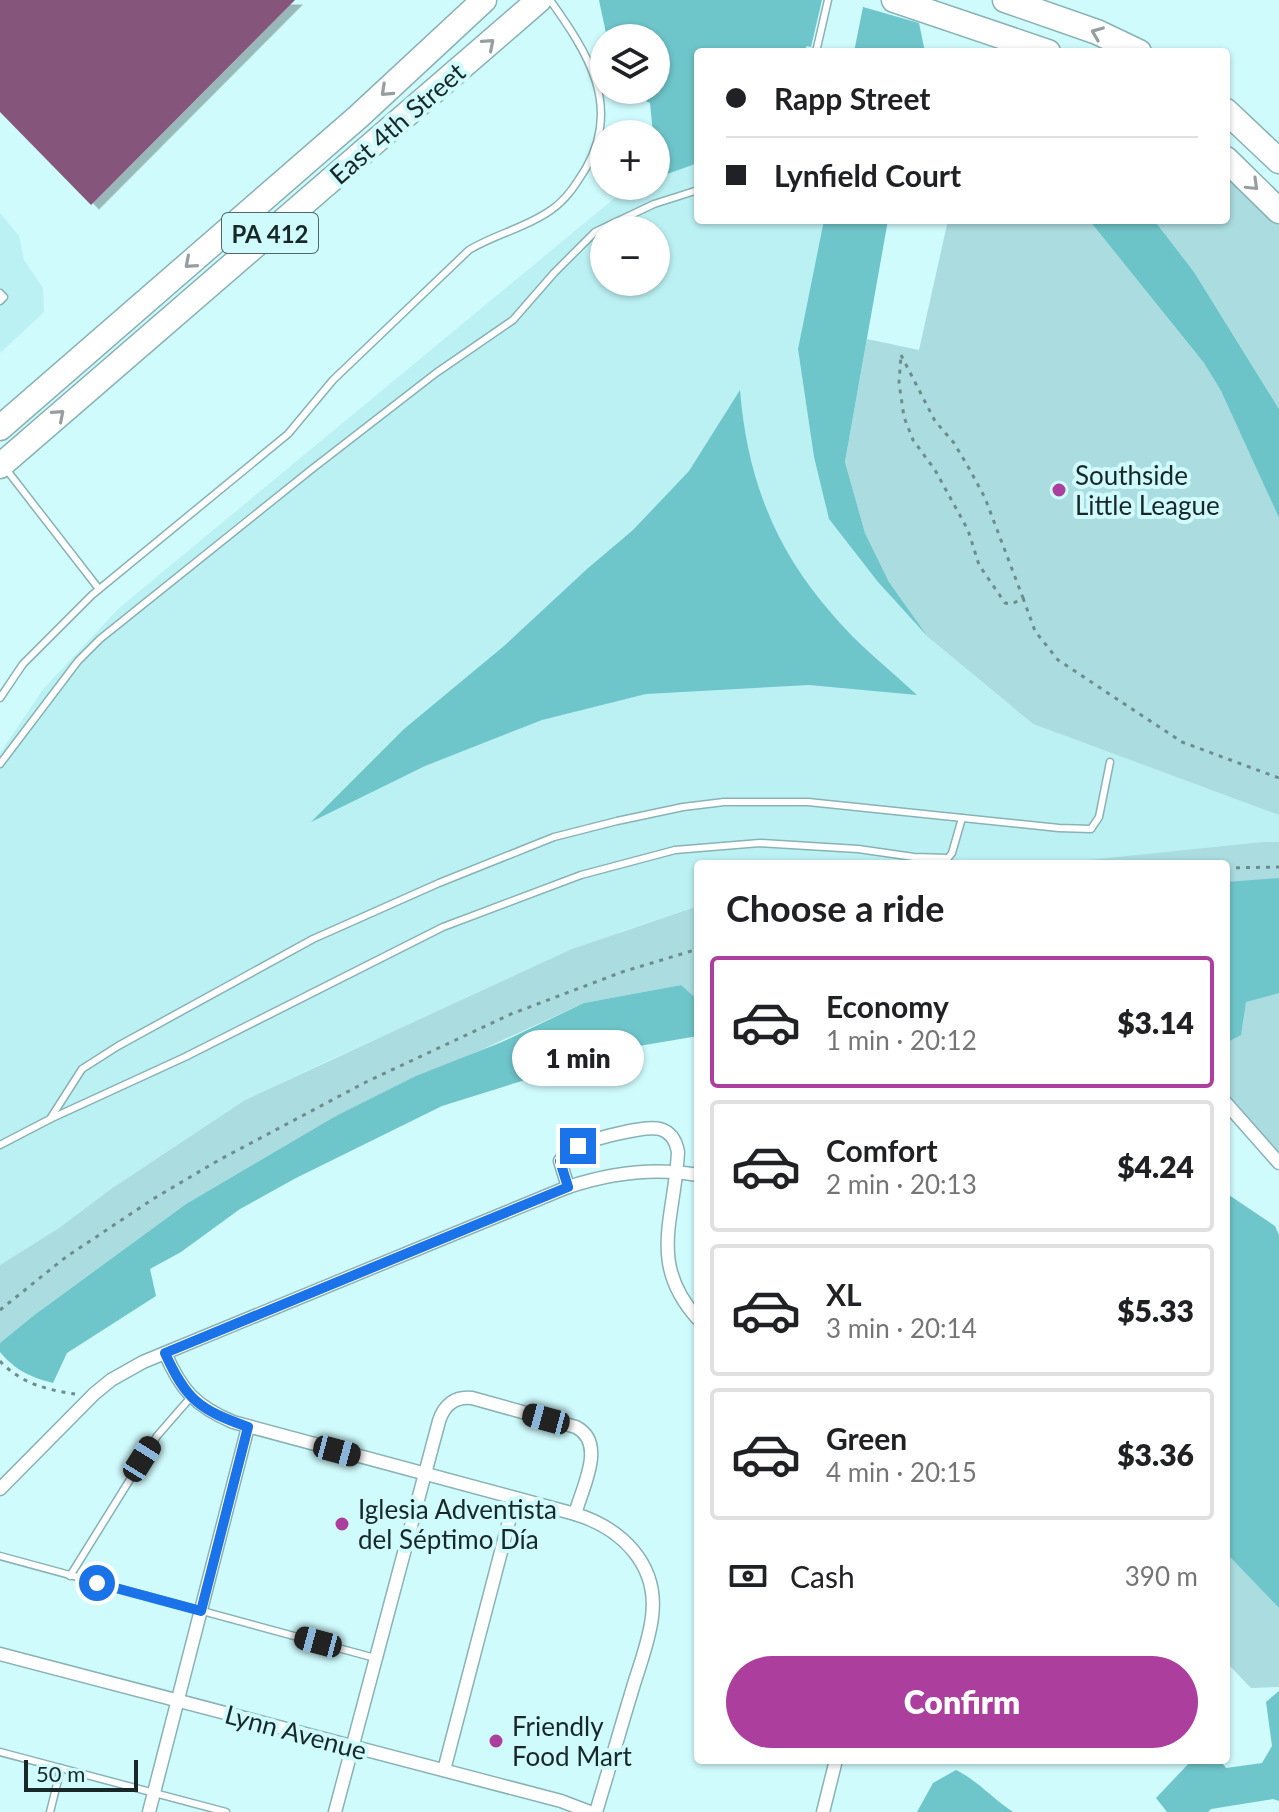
<!DOCTYPE html>
<meta charset="utf-8">
<style>
:root{--surface:#fff;--page:#f2f2f2;--text:#202124;--muted:#757577;--line:#e0e0e0;--accent:#ac3f9e}
body{margin:0;font-family:Lato,sans-serif;background:var(--page);color:var(--text);height:100vh;display:flex;flex-direction:column;font-size:30px;white-space:nowrap}
*{box-sizing:border-box;margin:0}
p{font-size:26px;color:var(--muted)}
.icon{flex:none;width:44px;height:44px;fill:none;stroke:currentColor;stroke-width:2;stroke-linecap:round;stroke-linejoin:round}
.map{position:relative;flex:1;overflow:hidden}
.drawer{position:absolute;left:694px;top:860px;width:536px;height:904px;display:flex;flex-direction:column;background:var(--surface);border-radius:8px;box-shadow:0 2px 6px #0004}
.drawer>*{flex:none}
.banner{position:absolute;left:694px;top:48px;width:536px;height:176px;border-radius:8px;box-shadow:0 2px 6px #0004;display:grid;align-content:center;height:176px;padding:0 32px;background:var(--surface)}
.tools{position:absolute;left:590px;top:24px;display:grid;gap:16px}
.tools a{display:grid;place-items:center;width:80px;height:80px;border-radius:50%;background:var(--surface);box-shadow:0 2px 6px #0004;font-size:40px}
.scale{position:absolute;left:24px;bottom:20px;width:114px;box-sizing:border-box;padding-left:8px;border:4px solid #182829;border-top:0;font-size:22px;line-height:28px;white-space:nowrap;color:#182829;-webkit-text-stroke:6px #d0fbfd;paint-order:stroke}
.end{position:absolute;width:36px;height:36px;margin:-18px;border:10px solid #1a73e8;background:#fff;box-shadow:0 0 0 4px #fff}
.from{border-radius:50%}
.bubble{position:absolute;height:56px;border-radius:28px;background:var(--surface);box-shadow:0 2px 6px #0004;font-size:26px;font-weight:800;line-height:56px;text-align:center}
.car{position:absolute;width:24px;height:48px;margin:-24px -12px;border-radius:10px;box-shadow:0 0 6px 2px #0007;background:linear-gradient(#222 24%,#8ab4d8 0 40%,#222 0 76%,#8ab4d8 0 86%,#222 0)}
.banner b{display:flex;align-items:center;gap:28px;height:76px;font-size:30px}
.banner b+b{border-top:2px solid var(--line)}
.banner i{width:20px;height:20px;background:var(--text)}
ul{padding:0;list-style:none}
li{display:flex;align-items:center;gap:24px;height:132px;margin:0 16px 12px;padding:0 16px;border:4px solid var(--line);border-radius:8px}
li div{flex:1}
li b{display:block;font-size:30px}
li em{font-style:normal;font-weight:800}
li.current{border-color:var(--accent)}
li>.icon{width:72px;height:72px;stroke-width:1.5}
h2{padding:0 32px;font-size:36px;line-height:96px}
.pay{display:flex;align-items:center;gap:20px;height:88px;padding:0 32px;font-size:30px}
.pay p{margin-inline-start:auto}
.cta{display:flex;gap:16px;margin-top:auto;padding:16px 32px}
.cta a{flex:1;height:92px;border-radius:48px;background:var(--accent);color:#fff;font-size:32px;font-weight:800;line-height:92px;text-align:center}
.map>svg:first-child{display:block}
.built{fill:#bcf1f4;fill-rule:evenodd}
.green{fill:#abdcdf}
.forest{fill:#6ec5ca}
.water{fill:#6cc3c8}
.pier{fill:#d0fbfd}
.building{fill:#85557c;filter:url(#shadow)}
.lines{fill:none;stroke-linecap:round;stroke-linejoin:round}
.lane-casing{stroke:#89b2b5;stroke-width:9}
.street-casing{stroke:#89b2b5;stroke-width:15}
.highway-casing{stroke:#89b2b5;stroke-width:27}
.path{stroke:#6f8c8d;stroke-width:3;stroke-dasharray:4 6;stroke-linecap:butt}
.lane{stroke:#fff;stroke-width:6}
.street{stroke:#fff;stroke-width:12}
.highway{stroke:#fff;stroke-width:24}
.oneway{stroke:#979e9f}
.route{stroke:#1a73e8;stroke-width:10}
.poi-dot{fill:#ac3f9e;stroke:#d0fbfd;stroke-width:3}
.labels{text-anchor:middle;dominant-baseline:central;stroke-width:8;stroke-linejoin:round;paint-order:stroke}
.shield{fill:#d0fbfd;stroke:#4f6769;stroke-width:2}
.shield-label{font-size:24px;font-weight:bold;fill:#182829}
.street-label{font-size:26px;fill:#182829;stroke:#d0fbfd}
.poi-label{font-size:26px;fill:#182829;stroke:#d0fbfd;text-anchor:start}
</style>
<div class="map">
<svg width="1279" height="1812" viewBox="0 0 1279 1812">
<defs>
<filter id="shadow"><feDropShadow dx="8" dy="4.5" stdDeviation="0" flood-color="#0004"/></filter>
</defs>
<rect width="100%" height="100%" fill="#d0fbfd"/>
<g class="built">
<path d="M698,163V220H824L798,349L814,457L829,519L878,582L928,637L1033,724L1279,815V842L1049,864H698V906L623,931L334,1058L245,1100L111,1189L59,1228L0,1265V753L44,688L119,608L623,191L635,186H656V178ZM604,230H656V282H604Z"/>
<path d="M0,213L19,236L24,260L43,288L44,312L0,353Z"/>
</g>
<g class="green">
<path d="M1226,173L1279,224V409L1194,272L1154,220H1226Z"/>
<path d="M948,220H1089L1204,363L1221,391L1279,518V815L1033,724L928,637L889,582L865,533L845,462L867,339L919,350Z"/>
<path d="M1263,842H1279V1157L1243,1118L1226,1093V864H1049Z"/>
<path d="M698,906V1000L681,985L584,1003L334,1117L186,1204L33,1316L0,1343V1265L59,1228L111,1189L245,1100L572,949Z"/>
<path d="M1226,1553L1279,1608V1687L1251,1688L1226,1662Z"/>
</g>
<g class="forest">
<path d="M822,0L811,47L807,46L803,52H698V163L656,178V134H653L650,103L622,90H656V38H607L599,0Z"/>
<path d="M863,7L919,23L925,52H854Z"/>
<path d="M824,220H888L845,462L865,533L889,582L928,637L878,582L829,519L814,457L798,349Z"/>
<path d="M740,390C747,477 774,548 832,614C857,644 889,669 917,695L809,685L646,694L542,720L425,766L311,822L404,729L504,646L587,569L633,530L689,471Z"/>
<path d="M1279,878V993L1246,1002L1241,1035L1226,1043V882Z"/>
<path d="M681,985L698,1000V1036L627,1048L442,1106L296,1178L240,1209L181,1252L150,1269L156,1296L67,1353L53,1383C30,1377 15,1370 0,1352V1343L33,1316L186,1204L334,1117L416,1076L502,1042L584,1003Z"/>
<path d="M1226,1193L1275,1226L1279,1235V1608L1226,1553Z"/>
<path d="M1279,1691V1801L1273,1799L1211,1809L1208,1812H1167L1156,1798L1192,1760H1220L1226,1768L1262,1763L1272,1746L1266,1702Z"/>
<path d="M956,1770C978,1781 992,1798 1013,1812H917L933,1783Z"/>
</g>
<path class="water" d="M1089,220H1154L1194,272L1279,409V518L1221,391L1204,363Z"/>
<path class="pier" d="M958,0H1023L1040,52H1003L976,42Z"/>
<path class="building" d="M0,0H295L91,205L0,112Z"/>
<g class="lines">
<defs>
<g id="lane">
<path d="M816,52L828,0"/>
<path d="M0,293L4,297L0,301"/>
<path d="M6,469L99,589"/>
<path d="M0,698L23,664L92,595L288,434L333,380L469,250C495,234 526,228 551,210C567,199 576,184 586,168C622,105 587,52 550,0"/>
<path d="M0,764L78,661L100,639L312,469L436,373L513,320L554,273L595,232L654,204L698,190"/>
<path d="M50,1119L82,1069L118,1046L313,939L439,883L554,837L617,821L683,807L724,802H808L1059,828L1091,829L1099,817L1110,762"/>
<path d="M0,1145L50,1119L185,1057L443,927L581,875L675,850L760,843L858,849L914,857L948,858L952,853L962,818"/>
<path d="M0,1556L375,1658"/>
<path d="M70,1576L157,1436L191,1397"/>
<path d="M0,1752L226,1812"/>
<path d="M50,1812L61,1768"/>
</g>
<g id="street">
<path d="M1226,1103L1279,1163"/>
<path d="M568,1187L560,1161C564,1155 567,1151 573,1148C588,1140 644,1125 660,1129C671,1132 676,1141 678,1152C675,1218 647,1263 698,1319"/>
<path d="M165,1353C181,1390 195,1406 233,1422L575,1514C621,1528 659,1564 652,1617C649,1643 638,1669 631,1694C619,1733 608,1773 596,1812"/>
<path d="M0,1489L94,1394L111,1380L143,1362L568,1187C610,1173 654,1167 698,1175"/>
<path d="M0,1654L561,1801L590,1812"/>
<path d="M444,1770L515,1498"/>
<path d="M149,1812L248,1427"/>
<path d="M335,1812L439,1421C444,1405 455,1396 472,1398L576,1427C607,1443 582,1488 575,1514"/>
<path d="M823,1812L836,1760"/>
</g>
<g id="highway">
<path d="M894,0L1048,52"/>
<path d="M1005,0L1097,32L1139,52"/>
<path d="M1226,111L1279,161"/>
<path d="M1226,159L1279,211"/>
<path d="M0,428L358,117L484,0"/>
<path d="M0,466L539,0"/>
</g>
</defs>
<use href="#lane" class="lane-casing"/>
<use href="#street" class="street-casing"/>
<use href="#highway" class="highway-casing"/>
<g class="path">
<path d="M901,355L935,421L954,443L970,470L985,498L1023,598L1012,604L1005,603L979,565L968,530L935,470L913,440L904,417L899,383Z"/>
<path d="M1023,598L1035,631L1058,660L1182,742L1279,778"/>
<path d="M1226,868L1279,867"/>
<path d="M0,1310L66,1257L153,1199L219,1160L366,1082L511,1014L622,972L698,949"/>
<path d="M0,1361C20,1383 47,1390 75,1394"/>
</g>
<use href="#lane" class="lane"/>
<use href="#street" class="street"/>
<use href="#highway" class="highway"/>
</g>
<defs><path id="oneway-chevron" d="M-2-3.5L2.5 0L-2 3.5" fill="none" stroke-width="1.6" stroke-linecap="round" stroke-linejoin="round" transform="scale(2)"/></defs>
<g class="oneway">
<use href="#oneway-chevron" transform="translate(1097 33) rotate(-158)"/>
<use href="#oneway-chevron" transform="translate(489 44) rotate(-41)"/>
<use href="#oneway-chevron" transform="translate(386 91) rotate(137)"/>
<use href="#oneway-chevron" transform="translate(1253 185) rotate(44)"/>
<use href="#oneway-chevron" transform="translate(190 263) rotate(139)"/>
<use href="#oneway-chevron" transform="translate(59 415) rotate(-41)"/>
</g>
<g class="lines">
<path class="route" d="M97,1583L201,1611L248,1427C200,1410 186,1400 165,1353L568,1187L560,1161L567,1152L578,1146"/>
</g>
<g class="poi-dot">
<circle cx="1059" cy="490" r="8"/>
<circle cx="342" cy="1524" r="8"/>
<circle cx="496" cy="1741" r="8"/>
</g>
<g class="labels">
<rect class="shield" x="222" y="213" width="96" height="40" rx="6"/>
<g class="shield-label">
<text x="270" y="233">PA 412</text>
</g>
<g class="street-label">
<text transform="translate(397 123) rotate(-41)">East 4th Street</text>
<text transform="translate(296 1732) rotate(15)">Lynn Avenue</text>
</g>
<g class="poi-label">
<text x="1075" y="475">Southside<tspan x="1075" dy="30">Little League</tspan></text>
<text x="358" y="1509">Iglesia Adventista<tspan x="358" dy="30">del Séptimo Día</tspan></text>
<text x="512" y="1726">Friendly<tspan x="512" dy="30">Food Mart</tspan></text>
</g>
</g>
</svg>
<div class="tools">
<a><svg class="icon" aria-label="layers" viewBox="0 0 24 24"><path d="M12 4l9 5-9 5-9-5zM3 14l9 5 9-5"/></svg></a>
<a>+</a>
<a>−</a>
</div>
<div class="scale">50 m</div>
<i class="end from" style="left:97px;top:1583px"></i>
<i class="end" style="left:578px;top:1146px"></i>
<div class="bubble" style="left:512px;top:1030px;width:132px">1 min</div>
<i class="car" style="left:546px;top:1419px;rotate:285deg"></i>
<i class="car" style="left:337px;top:1451px;rotate:105deg"></i>
<i class="car" style="left:142px;top:1459px;rotate:32deg"></i>
<i class="car" style="left:318px;top:1642px;rotate:285deg"></i>
<div class="banner">
<b><i class="from"></i>Rapp Street</b>
<b><i></i>Lynfield Court</b>
</div>
<section class="drawer">
<h2>Choose a ride</h2>
<ul>
<li class="current"><svg class="icon" aria-label="car" viewBox="0 0 24 24"><path d="M5 17H2v-5l4-1 3-4h7l3 4 3 1v5h-3M9 17h6M6 11h13"/><circle cx="7" cy="17" r="2"/><circle cx="17" cy="17" r="2"/></svg><div><b>Economy</b><p>1 min · 20:12</p></div><em>$3.14</em></li>
<li><svg class="icon" aria-label="car" viewBox="0 0 24 24"><path d="M5 17H2v-5l4-1 3-4h7l3 4 3 1v5h-3M9 17h6M6 11h13"/><circle cx="7" cy="17" r="2"/><circle cx="17" cy="17" r="2"/></svg><div><b>Comfort</b><p>2 min · 20:13</p></div><em>$4.24</em></li>
<li><svg class="icon" aria-label="car" viewBox="0 0 24 24"><path d="M5 17H2v-5l4-1 3-4h7l3 4 3 1v5h-3M9 17h6M6 11h13"/><circle cx="7" cy="17" r="2"/><circle cx="17" cy="17" r="2"/></svg><div><b>XL</b><p>3 min · 20:14</p></div><em>$5.33</em></li>
<li><svg class="icon" aria-label="car" viewBox="0 0 24 24"><path d="M5 17H2v-5l4-1 3-4h7l3 4 3 1v5h-3M9 17h6M6 11h13"/><circle cx="7" cy="17" r="2"/><circle cx="17" cy="17" r="2"/></svg><div><b>Green</b><p>4 min · 20:15</p></div><em>$3.36</em></li>
</ul>
<div class="pay"><svg class="icon" aria-label="cash" viewBox="0 0 24 24"><path d="M3 7h18v10H3z"/><circle cx="12" cy="12" r="2"/></svg>Cash<p>390 m</p></div>
<div class="cta"><a>Confirm</a></div>
</section>
</div>
